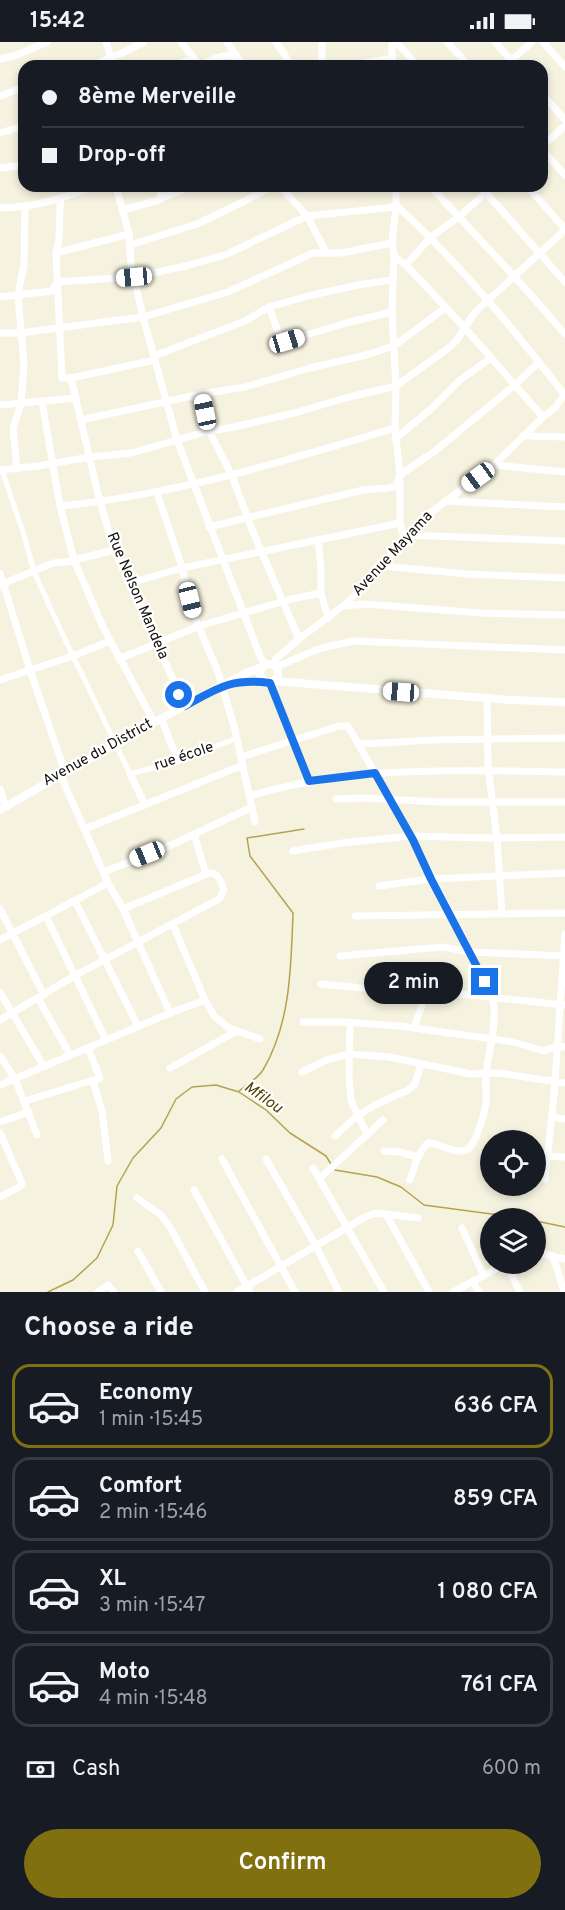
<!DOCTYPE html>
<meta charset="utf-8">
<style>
:root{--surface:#171b24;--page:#20242c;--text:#f1f3f6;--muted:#9ea1a6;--line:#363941;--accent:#80700f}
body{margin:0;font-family:Overpass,sans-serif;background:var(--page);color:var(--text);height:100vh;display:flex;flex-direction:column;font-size:22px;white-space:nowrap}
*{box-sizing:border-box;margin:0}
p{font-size:20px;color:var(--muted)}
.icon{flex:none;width:33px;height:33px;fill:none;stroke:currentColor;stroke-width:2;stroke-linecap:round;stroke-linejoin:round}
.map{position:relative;height:1250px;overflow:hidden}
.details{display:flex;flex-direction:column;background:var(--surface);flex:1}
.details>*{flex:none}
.hud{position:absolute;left:18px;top:18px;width:530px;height:132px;border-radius:18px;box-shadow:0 3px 9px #0003;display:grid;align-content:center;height:132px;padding:0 24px;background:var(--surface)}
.tools{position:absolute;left:480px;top:1088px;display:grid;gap:12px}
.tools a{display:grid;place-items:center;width:66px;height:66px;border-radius:50%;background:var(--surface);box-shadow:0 3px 9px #0003;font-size:30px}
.end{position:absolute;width:27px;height:27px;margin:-14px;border:8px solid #1a73e8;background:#fff;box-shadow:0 0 0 3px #fff}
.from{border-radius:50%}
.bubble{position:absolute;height:42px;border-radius:21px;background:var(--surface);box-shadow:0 3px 9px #0003;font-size:20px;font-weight:600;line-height:42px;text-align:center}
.car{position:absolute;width:18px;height:36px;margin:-18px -9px;border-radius:8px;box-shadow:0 0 4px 2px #0007;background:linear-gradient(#fff 24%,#345 0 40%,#fff 0 76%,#345 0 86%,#fff 0)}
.hud b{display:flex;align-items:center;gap:21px;height:57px;font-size:22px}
.hud b+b{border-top:2px solid var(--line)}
.hud i{width:15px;height:15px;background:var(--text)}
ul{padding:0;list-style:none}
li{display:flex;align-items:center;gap:18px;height:84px;margin:0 12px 9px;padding:0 12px;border:3px solid var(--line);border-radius:18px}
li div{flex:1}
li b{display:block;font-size:22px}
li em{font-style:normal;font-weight:600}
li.active{border-color:var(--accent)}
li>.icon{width:54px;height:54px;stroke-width:1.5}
h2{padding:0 24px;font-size:27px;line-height:72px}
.pay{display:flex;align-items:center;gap:15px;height:66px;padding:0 24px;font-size:22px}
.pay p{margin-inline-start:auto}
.button{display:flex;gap:12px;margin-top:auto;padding:12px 24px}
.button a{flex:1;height:69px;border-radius:36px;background:var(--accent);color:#fff;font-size:24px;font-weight:600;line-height:69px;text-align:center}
.status{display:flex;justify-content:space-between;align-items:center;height:42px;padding:0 30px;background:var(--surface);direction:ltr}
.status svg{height:16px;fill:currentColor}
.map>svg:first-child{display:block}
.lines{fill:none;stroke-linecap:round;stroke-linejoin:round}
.stream{stroke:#b4a34e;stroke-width:1.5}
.pedestrian{stroke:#fff;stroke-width:5}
.minor{stroke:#fff;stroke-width:7}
.tertiary{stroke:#fff;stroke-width:8}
.route{stroke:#1a73e8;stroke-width:8}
.labels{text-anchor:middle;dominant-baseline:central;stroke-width:4.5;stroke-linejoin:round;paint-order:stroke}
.street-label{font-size:15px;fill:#14130c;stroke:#fff}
.water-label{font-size:16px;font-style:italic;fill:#514500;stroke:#fff}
</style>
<div class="status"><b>15:42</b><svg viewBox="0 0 49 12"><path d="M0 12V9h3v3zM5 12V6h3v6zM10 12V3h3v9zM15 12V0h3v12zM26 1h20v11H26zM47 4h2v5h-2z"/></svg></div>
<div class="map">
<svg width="565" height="1250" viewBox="0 0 565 1250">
<rect width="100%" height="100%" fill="#f6f2e0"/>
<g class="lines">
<g class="stream">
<path d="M239,1049C247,1043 258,1036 263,1028C291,981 291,923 293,871L250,814L247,796L304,787"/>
<path d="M335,1128L377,1135L401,1145L424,1163L522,1176"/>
<path d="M536,1179L565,1185"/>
<path d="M48,1250L73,1238L97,1216L113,1183L117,1144L133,1116L161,1086L176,1057L192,1045L216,1043L239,1050L266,1068L290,1091L326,1114L331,1122"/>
</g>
<path class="pedestrian" d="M2,428L24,493L34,530L62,591L130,732L178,719L237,696"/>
<g class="minor">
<path d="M106,0L114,24"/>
<path d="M181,0L200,24"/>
<path d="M227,0L243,24"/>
<path d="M276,0L292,24"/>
<path d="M322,0V24"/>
<path d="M392,0V24"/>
<path d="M396,0L418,24"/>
<path d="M447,0L469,24"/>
<path d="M495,0L516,24"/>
<path d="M543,0L565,25"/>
<path d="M0,17L17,13L47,0"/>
<path d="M200,23C212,17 222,12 236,14"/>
<path d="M91,24L122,11L144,0"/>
<path d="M176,24L184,20L195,17"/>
<path d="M348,24L392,16"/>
<path d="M505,24L532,0"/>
<path d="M542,52L565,78"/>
<path d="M0,54L24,45"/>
<path d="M0,91L24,84"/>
<path d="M542,104L565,84"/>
<path d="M542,107L565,133"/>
<path d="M0,126L24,123"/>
<path d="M116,144L129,192L131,222L143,275L177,398L260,614L265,623"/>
<path d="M158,144L162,155"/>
<path d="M280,144L307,174L326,210"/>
<path d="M396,144V165L392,201L394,214L392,270L396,344L395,386L400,433V481L404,497"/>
<path d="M430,144L514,234L565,292"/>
<path d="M480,144L565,240"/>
<path d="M527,144L565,187"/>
<path d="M61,157C58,174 62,194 56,211L62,336H71L155,318"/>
<path d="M395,162C458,220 512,285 564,352"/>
<path d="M0,166C35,165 62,157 94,144"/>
<path d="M122,168L156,159L191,144"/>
<path d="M130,203L197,182L243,160L272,144"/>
<path d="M56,211L129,192"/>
<path d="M394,214L406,223L464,285L543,375"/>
<path d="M406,223L431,195L460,174L493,144"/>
<path d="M0,255L52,249L57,240L134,235L186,224L225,213L307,174L396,165"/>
<path d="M269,265L281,298L287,299L346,281L392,270"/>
<path d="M0,291H20L143,275L228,250L313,211H341L392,201"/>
<path d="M154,314L245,279L269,265L308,254L358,243L392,238"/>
<path d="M71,336L98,452L114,508L185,664"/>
<path d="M201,352L209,389L232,434L253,490L299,597"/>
<path d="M42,360L60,464L74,518L103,585L154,680"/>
<path d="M0,363L76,356"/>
<path d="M81,378L201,352L245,345L310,326L366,313L394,304L445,266"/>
<path d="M523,394L565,395"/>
<path d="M395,397L431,367L460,338L491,316"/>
<path d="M494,423L565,430"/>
<path d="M17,427L13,386L21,362L24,323L18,253L24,222L25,165"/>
<path d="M0,428L38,424L90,415L131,411L209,389L234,385L298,370L345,356L396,344L450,305L456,299L475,270L565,188"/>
<path d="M157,451L181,522L194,574L218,630L235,688L255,780"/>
<path d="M445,459L565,465"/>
<path d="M60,464C175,453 285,419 395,386"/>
<path d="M209,485L363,448L389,446L396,444L400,433L435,409L515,343L539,320"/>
<path d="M408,493L565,499"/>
<path d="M318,497L321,526V551L328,576"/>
<path d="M382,524L467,532L565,536"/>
<path d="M0,531L30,628L65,730"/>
<path d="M130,541L182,526L400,481"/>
<path d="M0,543L53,521L67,520L114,508"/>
<path d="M343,564L365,562L481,571L565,573"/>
<path d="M119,617L199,584L291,557L321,551"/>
<path d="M273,623L276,617L299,597L343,564L358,550L425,475L494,423L543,375L555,366L565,351"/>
<path d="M276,625L321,606L354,599L565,608"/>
<path d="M0,638L73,614L110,599"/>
<path d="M270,641L309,739"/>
<path d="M487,655L488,724L497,796L502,872"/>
<path d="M161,676L178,719"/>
<path d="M360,702L434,698L565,696"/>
<path d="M241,715L339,684H348L413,798L493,955C497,986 489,1003 486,1033C485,1042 487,1051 486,1060C485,1070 476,1101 468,1107C458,1114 440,1101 428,1101C418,1110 414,1126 410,1138"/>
<path d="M60,732L108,841L123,867L170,971"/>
<path d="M130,732L145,763"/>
<path d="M0,747L6,765"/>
<path d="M250,754C351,723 460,728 565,730"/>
<path d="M336,757L365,756L438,760H565"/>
<path d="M85,787L243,723"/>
<path d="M194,792L206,832"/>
<path d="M293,809L342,801L411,794L488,796L565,795"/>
<path d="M104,830L169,804L252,765"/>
<path d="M379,844L431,837L565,831"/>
<path d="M75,859L138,984"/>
<path d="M0,867L44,953"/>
<path d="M46,874L106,998"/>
<path d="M355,874L565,871"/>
<path d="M173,883L205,958L214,974L229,986L260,997"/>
<path d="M0,898L108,841"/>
<path d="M340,914L443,905L470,910L565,914"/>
<path d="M321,942L362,946H404L565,963"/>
<path d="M0,950L44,1025"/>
<path d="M38,956L70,1013"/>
<path d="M0,978L76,933L219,857L224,848C221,841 219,830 209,831L123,867"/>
<path d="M303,980H344L400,984L513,1000L544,1009L557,1004L565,1005"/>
<path d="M350,980L349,1034L351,1059L367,1092"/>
<path d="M414,986L427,948"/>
<path d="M88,1006L100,1036L93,1040L102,1069L108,1119"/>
<path d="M0,1014L15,1037L37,1093"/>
<path d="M170,1026L237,989"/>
<path d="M302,1030L327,1018L349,1012L389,1015L471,1032L498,1031L565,1041"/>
<path d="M0,1043L170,971L205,958"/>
<path d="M25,1059L97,1037"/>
<path d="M552,1075L565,1077"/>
<path d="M0,1080L29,1070"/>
<path d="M0,1091L22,1141L21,1144L0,1155"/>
<path d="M335,1094L358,1073L377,1062L408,1048L415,1042L421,1022"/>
<path d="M384,1109L399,1110L418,1115"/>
<path d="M547,1114L565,1115"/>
<path d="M222,1117L295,1250"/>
<path d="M266,1117L316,1204L339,1250"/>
<path d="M313,1126L384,1250"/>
<path d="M319,1137L383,1078"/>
<path d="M545,1137L554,1053L565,892"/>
<path d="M194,1148L250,1250"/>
<path d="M137,1156L161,1173L170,1185L205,1250"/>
<path d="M418,1176L386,1172L429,1250"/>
<path d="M462,1186L484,1234"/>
<path d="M138,1209L161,1250"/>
<path d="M536,1210L565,1217"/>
<path d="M553,1214L564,1250"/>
<path d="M506,1221L520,1250"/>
<path d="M473,1240L479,1250"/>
<path d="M98,1250L108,1243L114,1250"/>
<path d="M237,1250L365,1175L376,1171L386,1172"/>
<path d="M453,1250L507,1221"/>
</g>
<g class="tertiary">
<circle cx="269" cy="631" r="9"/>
<path d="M274,639L510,658L565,660"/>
<path d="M234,640L264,639"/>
<path d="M0,768C81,721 163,674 246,631L262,625"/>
</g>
</g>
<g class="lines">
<path class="route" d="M179,653L185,664C218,646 231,636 270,641L309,739L375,731L413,798L431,837L485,940"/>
</g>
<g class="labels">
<g class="street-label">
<text transform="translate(393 512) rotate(-47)">Avenue Mayama</text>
<text transform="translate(137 554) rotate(67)">Rue Nelson Mandela</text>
<text transform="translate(98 711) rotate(-29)">Avenue du District</text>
<text transform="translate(184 715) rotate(-19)">rue école</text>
</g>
<g class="water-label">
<text transform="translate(263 1056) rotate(35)">Mfilou</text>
</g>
</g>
</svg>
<div class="tools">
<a><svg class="icon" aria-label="locate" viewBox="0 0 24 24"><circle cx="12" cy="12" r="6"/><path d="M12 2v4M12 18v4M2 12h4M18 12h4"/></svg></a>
<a><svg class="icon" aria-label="layers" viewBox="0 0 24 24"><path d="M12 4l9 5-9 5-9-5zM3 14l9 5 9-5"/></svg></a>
</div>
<i class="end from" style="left:179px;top:653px"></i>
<i class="end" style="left:485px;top:940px"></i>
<div class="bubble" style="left:364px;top:920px;width:99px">2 min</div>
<i class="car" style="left:134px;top:235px;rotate:265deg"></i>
<i class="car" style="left:287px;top:299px;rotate:73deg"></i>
<i class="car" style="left:205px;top:370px;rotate:348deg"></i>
<i class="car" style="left:478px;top:435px;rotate:234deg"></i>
<i class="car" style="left:190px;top:558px;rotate:166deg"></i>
<i class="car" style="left:401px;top:650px;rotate:274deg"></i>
<i class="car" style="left:147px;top:812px;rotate:248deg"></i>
<div class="hud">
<b><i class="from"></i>8ème Merveille</b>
<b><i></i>Drop-off</b>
</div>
</div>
<section class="details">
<h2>Choose a ride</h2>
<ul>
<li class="active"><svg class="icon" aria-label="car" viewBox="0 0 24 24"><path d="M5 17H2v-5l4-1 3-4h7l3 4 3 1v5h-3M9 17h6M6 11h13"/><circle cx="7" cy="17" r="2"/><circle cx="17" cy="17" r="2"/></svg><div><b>Economy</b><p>1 min · 15:45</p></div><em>636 CFA</em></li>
<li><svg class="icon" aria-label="car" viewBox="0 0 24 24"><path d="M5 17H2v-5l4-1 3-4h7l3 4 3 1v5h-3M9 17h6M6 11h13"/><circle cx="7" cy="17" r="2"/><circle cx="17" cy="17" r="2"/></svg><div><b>Comfort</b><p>2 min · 15:46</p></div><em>859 CFA</em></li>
<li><svg class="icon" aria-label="car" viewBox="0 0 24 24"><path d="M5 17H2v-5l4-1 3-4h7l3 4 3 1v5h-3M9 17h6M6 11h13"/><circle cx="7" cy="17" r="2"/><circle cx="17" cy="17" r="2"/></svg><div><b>XL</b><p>3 min · 15:47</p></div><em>1 080 CFA</em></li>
<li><svg class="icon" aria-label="car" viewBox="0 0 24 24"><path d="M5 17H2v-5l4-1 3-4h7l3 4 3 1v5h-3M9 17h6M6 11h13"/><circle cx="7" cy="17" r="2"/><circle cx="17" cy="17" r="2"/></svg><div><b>Moto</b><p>4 min · 15:48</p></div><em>761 CFA</em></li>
</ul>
<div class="pay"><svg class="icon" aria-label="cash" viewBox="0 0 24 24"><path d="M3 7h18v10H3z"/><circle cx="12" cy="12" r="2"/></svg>Cash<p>600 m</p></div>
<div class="button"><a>Confirm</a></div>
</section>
